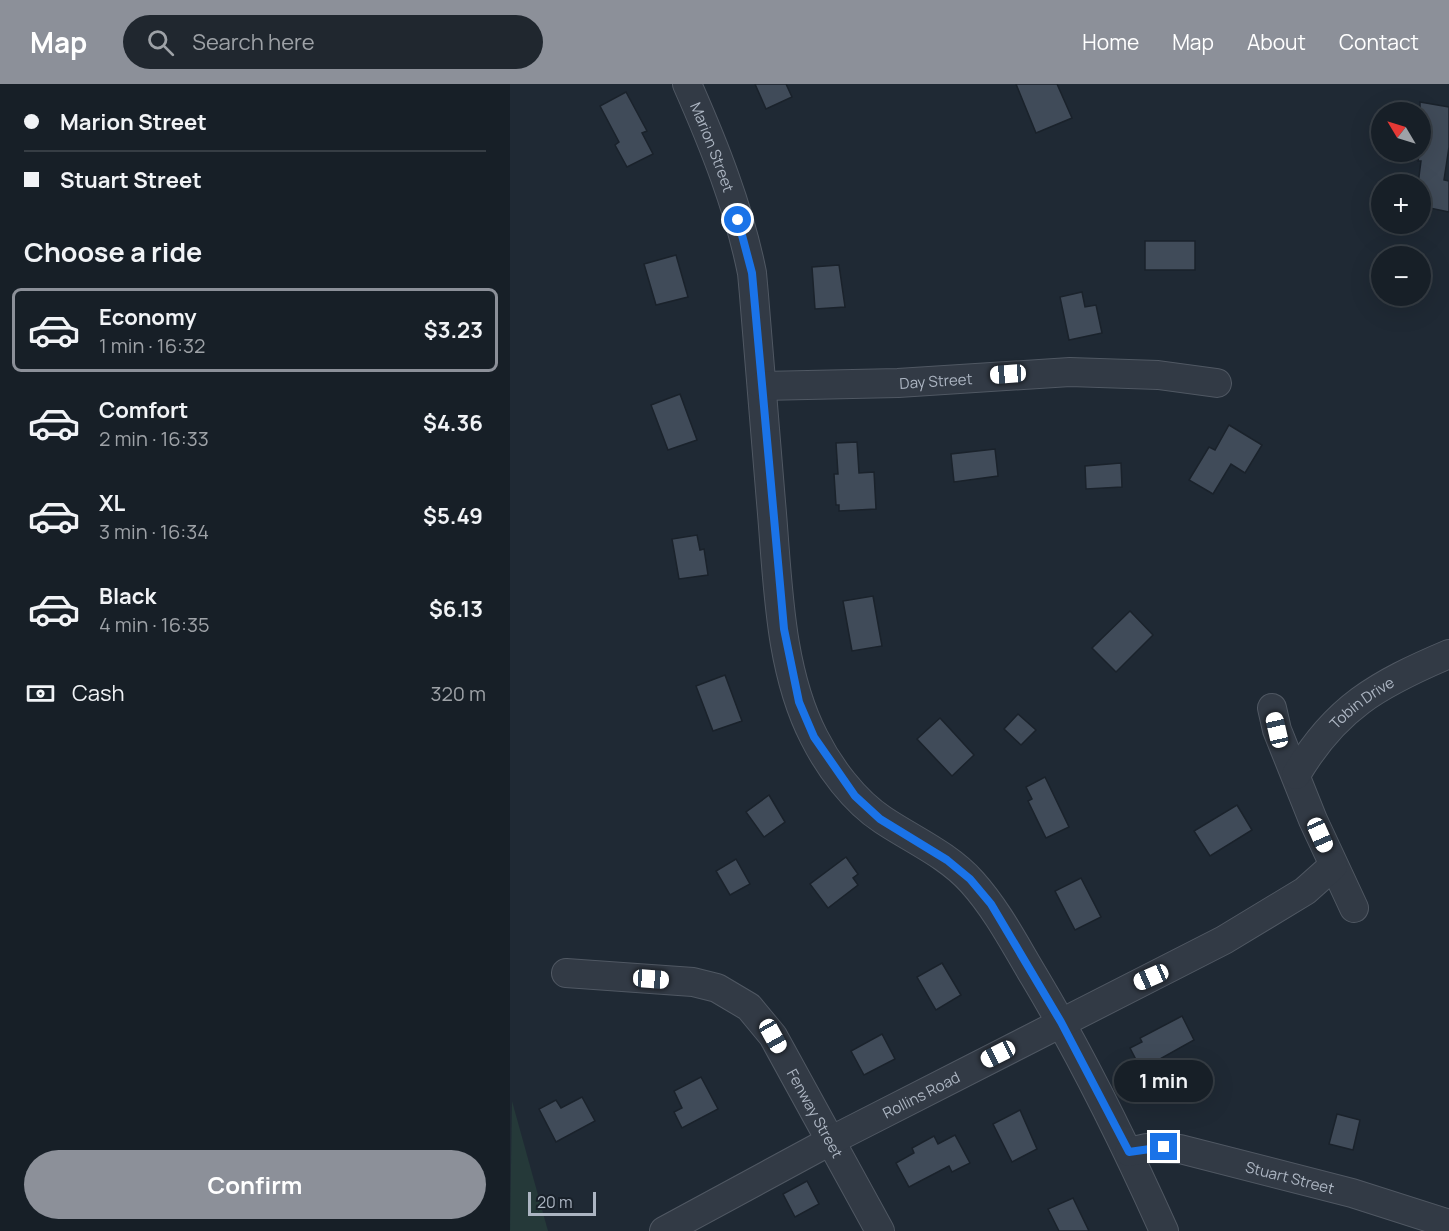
<!DOCTYPE html>
<meta charset="utf-8">
<style>
:root{--surface:#171f27;--page:#20272f;--text:#f1f3f6;--muted:#9ea2a7;--line:#363d44;--accent:#8c9099}
body{margin:0;font-family:Manrope,sans-serif;background:var(--page);color:var(--text);height:100vh;display:flex;flex-direction:column;font-size:22px;white-space:nowrap}
*{box-sizing:border-box;margin:0}
p{font-size:20px;color:var(--muted)}
.icon{flex:none;width:33px;height:33px;fill:none;stroke:currentColor;stroke-width:2;stroke-linecap:round;stroke-linejoin:round}
.map{position:relative;flex:1;overflow:hidden}
.panel{display:flex;flex-direction:column;background:var(--surface);width:510px}
.panel>*{flex:none}
.guide{display:grid;align-content:center;height:132px;padding:0 24px;background:var(--surface)}
.needle{width:39px;rotate:308deg}
.buttons{position:absolute;left:861px;top:18px;display:grid;gap:12px}
.buttons a{display:grid;place-items:center;width:60px;height:60px;border-radius:50%;background:var(--surface);box-shadow:0 6px 24px #0002,0 0 0 2px var(--line);font-size:30px}
.scale{position:absolute;left:18px;bottom:15px;width:68px;box-sizing:border-box;padding-left:6px;border:3px solid #acb5c2;border-top:0;font-size:16px;line-height:21px;white-space:nowrap;color:#acb5c2;-webkit-text-stroke:4px #182029;paint-order:stroke}
.end{position:absolute;width:27px;height:27px;margin:-14px;border:8px solid #1a73e8;background:#fff;box-shadow:0 0 0 3px #fff}
.from{border-radius:50%}
.bubble{position:absolute;height:42px;border-radius:21px;background:var(--surface);box-shadow:0 6px 24px #0002,0 0 0 2px var(--line);font-size:20px;font-weight:700;line-height:42px;text-align:center}
.car{position:absolute;width:18px;height:36px;margin:-18px -9px;border-radius:8px;box-shadow:0 0 4px 2px #0007;background:linear-gradient(#fff 24%,#345 0 40%,#fff 0 76%,#345 0 86%,#fff 0)}
.guide b{display:flex;align-items:center;gap:21px;height:57px;font-size:22px}
.guide b+b{border-top:2px solid var(--line)}
.guide i{width:15px;height:15px;background:var(--text)}
ul{padding:0;list-style:none}
li{display:flex;align-items:center;gap:18px;height:84px;margin:0 12px 9px;padding:0 12px;border:3px solid transparent;border-radius:9px}
li div{flex:1}
li b{display:block;font-size:22px}
li em{font-style:normal;font-weight:700}
li.on{border-color:var(--accent)}
li>.icon{width:54px;height:54px;stroke-width:1.5}
h2{padding:0 24px;font-size:27px;line-height:72px}
.pay{display:flex;align-items:center;gap:15px;height:66px;padding:0 24px;font-size:22px}
.pay p{margin-inline-start:auto}
.primary-button{display:flex;gap:12px;margin-top:auto;padding:12px 24px}
.primary-button a{flex:1;height:69px;border-radius:36px;background:var(--accent);color:#fff;font-size:24px;font-weight:700;line-height:69px;text-align:center}
header{display:flex;align-items:center;gap:36px;box-sizing:border-box;height:84px;padding:0 30px;background:var(--accent);color:#fff}
header strong{font-size:28px}
nav{display:flex;gap:33px;margin-inline-start:auto;font-size:21px}
.search{width:420px;height:54px;background:var(--page);display:flex;align-items:center;gap:15px;box-sizing:border-box;padding:0 21px;border-radius:33px;color:var(--muted);font-size:22px}
main{display:flex;flex:1;min-height:0}
.map>svg:first-child{display:block}
.green{fill:#253939}
.building{fill:#404b59;stroke:#1a222b;stroke-width:1.5}
.lines{fill:none;stroke-linecap:round;stroke-linejoin:round}
.minor-casing{stroke:#505863;stroke-width:30}
.minor{stroke:#323a45;stroke-width:28}
.route{stroke:#1a73e8;stroke-width:8}
.labels{text-anchor:middle;dominant-baseline:central;stroke-width:5;stroke-linejoin:round;paint-order:stroke}
.street-label{font-size:15px;fill:#acb5c2;stroke:#182029}
</style>
<header>
<strong>Map</strong>
<div class="search"><svg class="icon" aria-label="search" viewBox="0 0 24 24"><circle cx="10" cy="10" r="6"/><path d="M15 15l6 6"/></svg>Search here</div>
<nav><a>Home</a><a>Map</a><a>About</a><a>Contact</a></nav>
</header>
<main>
<section class="panel">
<div class="guide">
<b><i class="from"></i>Marion Street</b>
<b><i></i>Stuart Street</b>
</div>
<h2>Choose a ride</h2>
<ul>
<li class="on"><svg class="icon" aria-label="car" viewBox="0 0 24 24"><path d="M5 17H2v-5l4-1 3-4h7l3 4 3 1v5h-3M9 17h6M6 11h13"/><circle cx="7" cy="17" r="2"/><circle cx="17" cy="17" r="2"/></svg><div><b>Economy</b><p>1 min · 16:32</p></div><em>$3.23</em></li>
<li><svg class="icon" aria-label="car" viewBox="0 0 24 24"><path d="M5 17H2v-5l4-1 3-4h7l3 4 3 1v5h-3M9 17h6M6 11h13"/><circle cx="7" cy="17" r="2"/><circle cx="17" cy="17" r="2"/></svg><div><b>Comfort</b><p>2 min · 16:33</p></div><em>$4.36</em></li>
<li><svg class="icon" aria-label="car" viewBox="0 0 24 24"><path d="M5 17H2v-5l4-1 3-4h7l3 4 3 1v5h-3M9 17h6M6 11h13"/><circle cx="7" cy="17" r="2"/><circle cx="17" cy="17" r="2"/></svg><div><b>XL</b><p>3 min · 16:34</p></div><em>$5.49</em></li>
<li><svg class="icon" aria-label="car" viewBox="0 0 24 24"><path d="M5 17H2v-5l4-1 3-4h7l3 4 3 1v5h-3M9 17h6M6 11h13"/><circle cx="7" cy="17" r="2"/><circle cx="17" cy="17" r="2"/></svg><div><b>Black</b><p>4 min · 16:35</p></div><em>$6.13</em></li>
</ul>
<div class="pay"><svg class="icon" aria-label="cash" viewBox="0 0 24 24"><path d="M3 7h18v10H3z"/><circle cx="12" cy="12" r="2"/></svg>Cash<p>320 m</p></div>
<div class="primary-button"><a>Confirm</a></div>
</section>
<div class="map">
<svg width="939" height="1147" viewBox="0 0 939 1147">
<rect width="100%" height="100%" fill="#1f2934"/>
<path class="green" d="M2,1017L38,1147H0Z"/>
<g class="building">
<path d="M245,0H276L282,13L256,25Z"/>
<path d="M506,0H547L562,34L526,49Z"/>
<path d="M116,8L137,47L132,49L143,70L117,83L105,61L109,58L90,22Z"/>
<path d="M910,18L939,23V63L934,96L939,97V128L910,122V100H908L911,77H908L914,40L910,39Z"/>
<rect x="635" y="157" width="50" height="29"/>
<path d="M166,171L178,213L146,221L134,180Z"/>
<path d="M329,181L335,223L305,225L302,183Z"/>
<path d="M572,208L575,223L586,221L592,249L559,256L550,213Z"/>
<path d="M170,310L187,356L158,366L141,321Z"/>
<path d="M719,341L752,361L735,389L721,380L703,410L679,396L699,363L705,366Z"/>
<path d="M347,358L349,389L364,388L366,425L329,427V421H326L324,390H328L326,359Z"/>
<path d="M485,365L488,392L444,398L441,370Z"/>
<path d="M611,379L612,403L576,405L575,382Z"/>
<path d="M187,451L190,466L194,465L198,491L169,495L162,455Z"/>
<path d="M363,512L372,562L342,567L333,517Z"/>
<path d="M620,527L643,551L606,588L582,564Z"/>
<path d="M215,591L232,637L203,647L186,602Z"/>
<path d="M508,630L526,646L511,661L494,645Z"/>
<path d="M430,634L464,671L442,692L407,655Z"/>
<path d="M535,693L559,743L536,754L518,717L522,715L516,703Z"/>
<path d="M259,711L275,738L254,753L236,728Z"/>
<path d="M727,721L742,746L700,772L684,747Z"/>
<path d="M336,773L348,790L343,794L348,801L318,824L300,800Z"/>
<path d="M226,775L240,800L220,811L206,787Z"/>
<path d="M571,794L591,833L565,846L545,807Z"/>
<path d="M432,879L451,911L426,926L407,893Z"/>
<path d="M672,932L684,956L648,976L651,982L634,991L620,964L632,958L630,954Z"/>
<path d="M372,950L385,975L354,991L341,967Z"/>
<path d="M191,993L208,1025L172,1044L164,1028L172,1024L164,1007Z"/>
<path d="M72,1013L85,1037L46,1058L29,1025L46,1016L51,1024Z"/>
<path d="M510,1026L527,1065L502,1078L483,1040Z"/>
<path d="M827,1030L850,1036L843,1066L819,1060Z"/>
<path d="M445,1051L460,1079L442,1088L439,1082L399,1103L386,1079L404,1069L402,1064L424,1052L428,1060Z"/>
<path d="M297,1097L309,1120L285,1133L273,1110Z"/>
<path d="M563,1114L579,1147H549L538,1125Z"/>
</g>
<g class="lines">
<defs>
<g id="minor">
<path id="s1" d="M177,0C204,61 229,124 242,189C249,265 255,341 261,418C268,494 268,583 304,653C319,683 344,717 373,736C403,756 438,771 462,798C488,827 505,861 525,894C574,976 615,1060 654,1147"/>
<path id="s2" d="M252,302L388,299L560,288L648,291L707,299"/>
<path d="M762,624L767,646L803,736L844,824"/>
<path id="s3" d="M786,691C825,624 868,600 939,570"/>
<path id="s4" d="M56,889L183,898L207,904L239,923L263,952L370,1147"/>
<path id="s5" d="M619,1068L637,1064L670,1065L842,1109L939,1140"/>
<path id="s6" d="M154,1147L322,1056L714,856L795,807L823,782"/>
</g>
</defs>
<use href="#minor" class="minor-casing"/>
<use href="#minor" class="minor"/>
</g>
<g class="lines">
<path class="route" d="M228,136L242,189L274,545L289,618L304,653L345,712L370,735L437,776L460,795L481,820L551,938L619,1068L654,1063"/>
</g>
<g class="labels">
<g class="street-label">
<text stroke="none"><textPath href="#s1" startOffset="68">Marion Street</textPath></text>
<text stroke="none"><textPath href="#s2" startOffset="174">Day Street</textPath></text>
<text stroke="none"><textPath href="#s3" startOffset="99">Tobin Drive</textPath></text>
<text stroke="none"><textPath href="#s6" startOffset="291">Rollins Road</textPath></text>
<text stroke="none"><textPath href="#s4" startOffset="315">Fenway Street</textPath></text>
<text stroke="none"><textPath href="#s5" startOffset="165">Stuart Street</textPath></text>
</g>
</g>
</svg>
<div class="buttons">
<a><svg class="needle" viewBox="-14 -14 28 28"><path d="M0-13l5 13h-10z" fill="#e53935"/><path d="M0 13l5-13h-10z" fill="#9ea2a7"/></svg></a>
<a>+</a>
<a>−</a>
</div>
<div class="scale">20 m</div>
<i class="end from" style="left:228px;top:136px"></i>
<i class="end" style="left:654px;top:1063px"></i>
<div class="bubble" style="left:604px;top:976px;width:99px">1 min</div>
<i class="car" style="left:498px;top:290px;rotate:266deg"></i>
<i class="car" style="left:767px;top:646px;rotate:347deg"></i>
<i class="car" style="left:810px;top:751px;rotate:156deg"></i>
<i class="car" style="left:641px;top:893px;rotate:246deg"></i>
<i class="car" style="left:141px;top:895px;rotate:94deg"></i>
<i class="car" style="left:263px;top:952px;rotate:151deg"></i>
<i class="car" style="left:488px;top:970px;rotate:243deg"></i>
</div>
</main>
